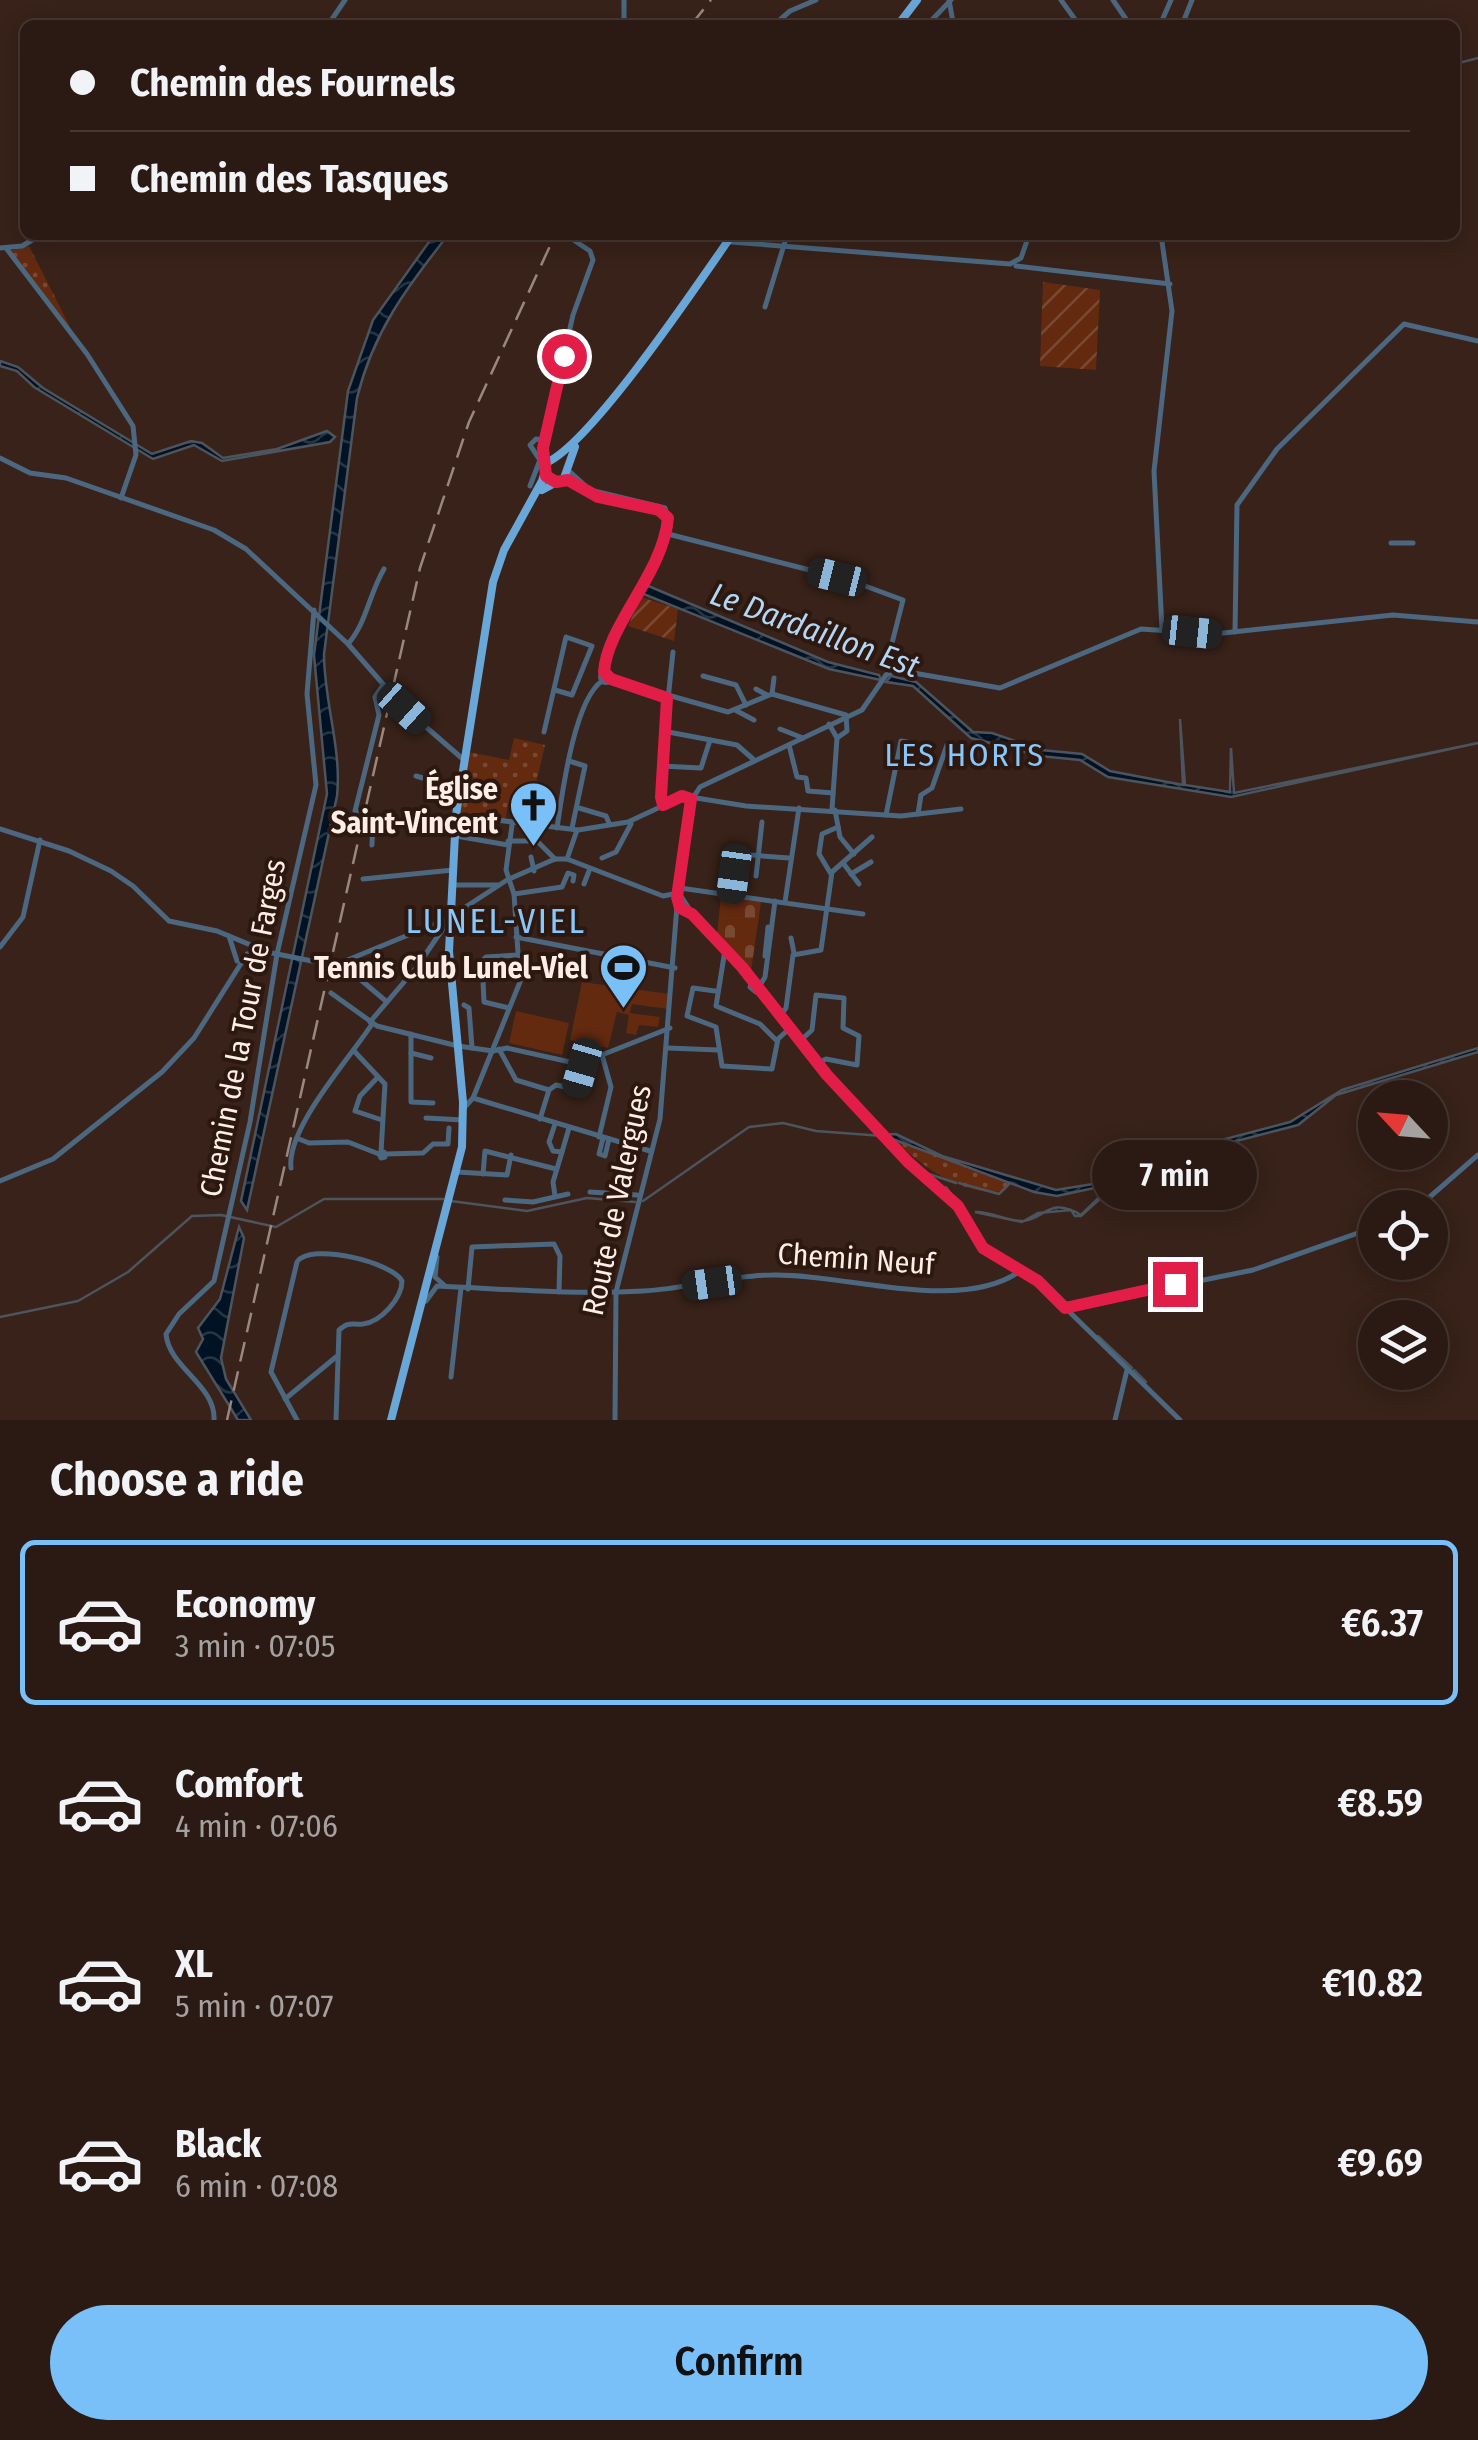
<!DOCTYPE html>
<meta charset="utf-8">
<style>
:root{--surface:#2a1a13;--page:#362721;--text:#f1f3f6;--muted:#a5a1a0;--line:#463833;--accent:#79bff8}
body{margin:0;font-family:"Fira Sans Condensed",sans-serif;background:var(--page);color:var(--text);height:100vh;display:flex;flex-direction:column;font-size:38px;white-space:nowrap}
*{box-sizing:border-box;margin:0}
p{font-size:32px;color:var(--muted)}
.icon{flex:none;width:55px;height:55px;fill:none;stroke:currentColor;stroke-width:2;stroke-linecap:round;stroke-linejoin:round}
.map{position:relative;height:1420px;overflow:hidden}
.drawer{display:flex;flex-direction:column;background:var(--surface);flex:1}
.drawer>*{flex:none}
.guide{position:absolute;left:20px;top:20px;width:1440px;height:220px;border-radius:15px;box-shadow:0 5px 25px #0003,0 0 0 2px var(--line);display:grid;align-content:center;height:220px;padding:0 50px;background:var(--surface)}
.needle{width:65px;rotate:296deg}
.tools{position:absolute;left:1358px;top:1080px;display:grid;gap:20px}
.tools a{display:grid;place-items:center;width:90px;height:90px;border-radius:50%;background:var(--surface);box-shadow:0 5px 25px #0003,0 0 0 2px var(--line);font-size:50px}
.end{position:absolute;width:45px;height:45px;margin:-22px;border:12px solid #e11d48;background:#fff;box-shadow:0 0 0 5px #fff}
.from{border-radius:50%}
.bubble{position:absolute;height:70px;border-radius:35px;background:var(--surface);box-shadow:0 5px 25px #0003,0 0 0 2px var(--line);font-size:32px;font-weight:600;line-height:70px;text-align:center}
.car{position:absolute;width:30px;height:60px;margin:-30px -15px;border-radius:12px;box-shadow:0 0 8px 2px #0007;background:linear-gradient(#222 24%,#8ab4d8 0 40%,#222 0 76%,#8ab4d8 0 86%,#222 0)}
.guide b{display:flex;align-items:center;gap:35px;height:95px;font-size:38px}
.guide b+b{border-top:2px solid var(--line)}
.guide i{width:25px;height:25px;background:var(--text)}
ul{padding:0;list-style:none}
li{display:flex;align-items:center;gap:30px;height:165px;margin:0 20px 15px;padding:0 30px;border:5px solid transparent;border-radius:15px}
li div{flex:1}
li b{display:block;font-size:38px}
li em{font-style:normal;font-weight:600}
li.active{border-color:var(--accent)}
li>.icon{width:90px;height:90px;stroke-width:1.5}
h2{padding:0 50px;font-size:45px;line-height:120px}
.primary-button{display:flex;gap:20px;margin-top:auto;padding:20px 50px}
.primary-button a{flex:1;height:115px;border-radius:60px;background:var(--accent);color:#111;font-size:40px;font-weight:600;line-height:115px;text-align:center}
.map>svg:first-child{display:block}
.grass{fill:url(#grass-dots)}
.cemetery{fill:url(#cemetery-stones)}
.garden{fill:url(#garden-furrows)}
.pitch{fill:#632a10}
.water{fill:url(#water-waves);stroke:#4c545e;stroke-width:2.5}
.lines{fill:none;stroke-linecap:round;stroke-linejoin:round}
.stream{stroke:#4c545e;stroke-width:2.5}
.minor{stroke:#4b6880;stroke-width:5}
.major{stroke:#69a7d8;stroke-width:8}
.rail{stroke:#9a8780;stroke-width:2.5;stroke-dasharray:20 10;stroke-linecap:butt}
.minor-bridge{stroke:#4b6880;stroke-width:5}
.route{stroke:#e11d48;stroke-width:12}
.labels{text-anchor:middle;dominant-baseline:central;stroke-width:8;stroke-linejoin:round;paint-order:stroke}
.poi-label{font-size:30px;font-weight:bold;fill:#feeee8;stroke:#2d1810;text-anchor:end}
.street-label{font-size:30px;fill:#feeee8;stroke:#2d1810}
.water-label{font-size:32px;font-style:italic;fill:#b2d7f6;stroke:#2d1810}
.neighbourhood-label{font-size:32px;letter-spacing:2.5px;fill:#87c7fc;stroke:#2d1810}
.quarter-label{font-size:35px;letter-spacing:2.5px;fill:#87c7fc;stroke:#2d1810}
</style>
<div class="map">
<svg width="1478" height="1420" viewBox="0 0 1478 1420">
<defs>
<pattern id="grass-dots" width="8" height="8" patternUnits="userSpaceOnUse" patternTransform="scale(2.5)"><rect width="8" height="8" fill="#632a10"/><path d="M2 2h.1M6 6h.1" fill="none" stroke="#7a4933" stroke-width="1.8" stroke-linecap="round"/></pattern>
<pattern id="cemetery-stones" width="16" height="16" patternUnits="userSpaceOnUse" patternTransform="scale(2.5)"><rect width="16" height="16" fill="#632a10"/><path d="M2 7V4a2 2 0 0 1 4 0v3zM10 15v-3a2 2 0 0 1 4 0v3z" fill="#7a4933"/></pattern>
<pattern id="garden-furrows" width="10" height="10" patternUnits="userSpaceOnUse" patternTransform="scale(2.5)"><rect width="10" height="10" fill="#632a10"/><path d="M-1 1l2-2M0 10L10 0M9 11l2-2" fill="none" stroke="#7a4933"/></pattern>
<pattern id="water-waves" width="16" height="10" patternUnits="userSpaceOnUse" patternTransform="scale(2.5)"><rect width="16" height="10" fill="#001223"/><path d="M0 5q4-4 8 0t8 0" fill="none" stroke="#263543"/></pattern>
</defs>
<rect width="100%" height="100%" fill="#382219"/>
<g class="grass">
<path d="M29,246L71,329L37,292L9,251Z"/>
<path d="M514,738L545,745L531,805L508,804L505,822L458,814L468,752L509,760Z"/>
<path d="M894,1139L1010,1183L1006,1190C969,1200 918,1165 894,1139Z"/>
</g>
<path class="cemetery" d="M721,896L761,902L751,971L717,935Z"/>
<g class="garden">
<path d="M1043,282L1100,290L1096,370L1040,366Z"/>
<path d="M641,597L678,609L674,641L628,626Z"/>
</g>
<g class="pitch">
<path d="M582,982L670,994L668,1009L632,1004L630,1013L660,1017L658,1027L639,1025L636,1035L626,1033L629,1015L617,1012L608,1048L570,1040Z"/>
<path d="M516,1011L569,1023L562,1055L509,1043Z"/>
</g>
<g class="water">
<path d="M434,235H448C407,287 373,332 357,398L324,654C324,702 342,749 337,796L247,1210L241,1201L327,794L314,655L348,391L373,320Z"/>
<path d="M0,361L18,367L43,388L152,454L191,441L202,443L223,458L277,449L327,431L335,437L330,442L222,461L194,445L153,459L34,387L17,371L0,366Z"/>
<path d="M646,585L828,662L879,675L881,680L829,669L641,593Z"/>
<path d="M891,676L916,682L973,732L992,733L1041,750L1082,754L1110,771L1183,785L1180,719L1185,785L1230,792L1231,748L1234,793L1478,743L1231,797L1108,777L1080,760L1040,756L971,738L913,686L886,682Z"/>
<path d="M1478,1048V1052L1336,1095L1298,1125L1156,1162L1113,1187L1081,1216H1075L1071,1210L1038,1213L1022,1222L975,1212C991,1211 1007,1222 1023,1221C1045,1219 1049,1196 1081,1215L1113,1184L1057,1196L1034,1192L882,1135L896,1134L942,1156L1056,1190L1124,1179L1153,1158L1290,1122L1342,1090Z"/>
<path d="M239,1227L244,1238L221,1358L226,1379L251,1420H238L196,1352L203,1339L198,1328L220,1299Z"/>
</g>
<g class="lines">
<g class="stream">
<path d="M1455,64L1478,58"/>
<path d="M898,1145L899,1146"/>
<path d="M901,1149L920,1169"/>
<path d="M929,1174L956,1183"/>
<path d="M959,1183L999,1194L1010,1183"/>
<path d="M946,1187L974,1226"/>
<path d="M451,1201L527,1211L587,1198L635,1202"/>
<path d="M643,1201L749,1127L783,1123L816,1131L883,1136"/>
<path d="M1001,1258L1043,1280L1055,1295"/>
<path d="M0,1317L78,1301L128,1272L192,1216L221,1215L276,1227L324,1199H443"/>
<path d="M1098,1336L1132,1368"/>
<path d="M1134,1370L1146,1382"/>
</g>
<g class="minor">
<path d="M949,0L953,22"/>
<path d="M1061,0L1079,25"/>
<path d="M1113,0L1130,25"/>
<path d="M328,25L345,0"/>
<path d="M624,25V0"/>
<path d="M774,25L790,11L816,0"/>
<path d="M927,25L951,0"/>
<path d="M951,25H978"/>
<path d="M1160,25L1171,0"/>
<path d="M1182,25L1192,0"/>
<path d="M1161,235L1172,311L1154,471L1162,629"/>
<path d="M731,242L1010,264L1021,258L1029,235"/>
<path d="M0,248L22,246L41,235"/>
<path d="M6,248L87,354L133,426L136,455L121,498"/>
<path d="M1016,266L1170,284"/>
<path d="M765,307L787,235"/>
<path d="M0,458L30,473L66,478L214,530L246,549L348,644L404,708L464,760"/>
<path d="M546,462L543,447L573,315L593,260L590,251L566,235"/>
<path d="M568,470L590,490L665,508L668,519"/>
<path d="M562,480L592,495L667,514"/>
<path d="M530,486L540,460L530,445L536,439L545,440"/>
<path d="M668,534L849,580L903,600L890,651L896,670"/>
<path d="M1391,543H1413"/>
<path d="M1235,632L1237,505L1277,449L1404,324L1478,341"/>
<path d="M348,644C367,622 369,594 384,569"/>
<circle cx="606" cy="677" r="5.5"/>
<path d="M604,672C607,622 663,575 668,519"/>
<path d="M703,676L736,685L746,705"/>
<path d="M611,679L728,712L772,694"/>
<path d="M756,689L767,695"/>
<path d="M772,694L846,715L847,731L837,738"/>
<path d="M772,694L774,678"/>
<path d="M735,710L754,720"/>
<path d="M829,724L837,738L832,809"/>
<path d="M780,729L803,738"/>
<path d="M663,731L737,745L753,759"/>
<path d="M544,732L566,637L592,646L572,695L555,690"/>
<path d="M789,745L797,777L806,778L808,791L833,793"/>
<path d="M569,761L585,766L572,828"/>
<path d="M661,766L701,768L710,740"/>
<path d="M416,776L460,789"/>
<path d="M542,802L541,806L552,810"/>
<path d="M663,805L661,766L673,652"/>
<path d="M579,808L606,816L609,823"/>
<path d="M835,810L840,837L854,854"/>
<path d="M355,811L379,715L375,697L383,685"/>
<path d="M918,814L921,795L932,788L947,745"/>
<path d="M370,815L403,821L455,823"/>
<path d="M456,815L578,830L628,822L684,796L746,806L901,816L961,809"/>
<path d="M886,815L901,741L907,742"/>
<path d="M557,828C562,795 574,700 602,681"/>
<path d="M0,829L69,851L111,871L133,886L169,921L217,931L260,949"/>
<path d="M456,836L508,845"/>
<path d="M508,841H537L555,859"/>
<path d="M372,845L373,816"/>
<path d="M531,857L534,871"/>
<path d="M602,858L616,852L631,824"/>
<path d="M555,859H567L663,896L678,893"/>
<path d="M567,859L577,830"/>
<path d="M843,863L859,884"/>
<path d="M831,874L819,854L822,834L838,827"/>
<path d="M851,874L871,862"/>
<path d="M756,876L762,822"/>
<path d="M363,879L453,870"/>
<path d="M584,884L589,871"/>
<path d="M454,885H498"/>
<path d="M680,888L863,914"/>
<path d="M679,893L692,913L757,981"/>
<path d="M514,894L562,887L568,873L574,875L573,881"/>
<path d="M731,895L737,854L789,858"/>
<path d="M785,902L799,808"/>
<path d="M229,936L237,961"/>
<path d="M516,937L675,968"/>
<path d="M791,938L794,953"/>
<path d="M0,947L23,917L40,840"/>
<path d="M725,950L716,1006L760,1024L777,1041"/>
<path d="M765,956L768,927"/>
<path d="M342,964L387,1002"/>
<path d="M333,966L447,919L507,880L555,859"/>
<path d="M742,967L827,1075L914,1169L958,1206L989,1254L1043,1286L1180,1420"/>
<path d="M752,983L750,987L756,992L765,977L775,901"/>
<path d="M715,991L693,988L687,1016L716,1027L722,1066L772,1069L778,1039L790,1028"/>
<path d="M331,993L377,1026L458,1046L493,1051L507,1048L579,1064L670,1028"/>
<path d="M464,1005L469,1008L472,1048"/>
<path d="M509,1008L484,1002L482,961L486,957L518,955"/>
<path d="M780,1016L786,1008L793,955L821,950L832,872L872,837"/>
<path d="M370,1022L416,968L449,920"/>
<path d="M411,1034V1102L433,1103"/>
<path d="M800,1041L812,1030L816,995L844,998L843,1028L859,1036L857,1065L826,1059L818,1063"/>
<path d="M668,1048L718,1050"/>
<path d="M499,1049L516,1080L549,1090"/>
<path d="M355,1052L385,1084L381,1152"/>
<path d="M411,1053L431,1058"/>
<path d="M378,1077L360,1096L355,1111L382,1120"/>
<path d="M473,1098L650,1151"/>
<path d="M464,1108L473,1098L520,982L514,894L506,870L512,825"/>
<path d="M426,1118L463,1120"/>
<path d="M540,1119L549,1090L556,1085L575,1089L583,1063"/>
<path d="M555,1124L549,1142L553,1151L562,1152L569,1128"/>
<path d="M599,1137L611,1087L602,1055"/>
<path d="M603,1138L599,1154L605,1156L609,1139"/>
<path d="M299,1139L309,1143L348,1142L379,1154"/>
<path d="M384,1152L385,1157L381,1158L379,1154Z"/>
<path d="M385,1154L423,1153L433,1144H448L449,1128"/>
<path d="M291,1168C286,1128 351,1057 372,1024"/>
<path d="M457,1172L507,1175L511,1155"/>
<path d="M483,1174L485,1151L556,1169"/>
<path d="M0,1181L53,1159L162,1072L194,1038L247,954L262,951L322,963"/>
<path d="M590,1192L637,1195"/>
<path d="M555,1196L553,1182L562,1152"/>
<path d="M505,1200L533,1202L568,1194"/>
<path d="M1417,1208L1478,1155"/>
<path d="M437,1257L435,1277L444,1285"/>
<path d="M468,1289L472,1247L554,1244L560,1256L559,1292"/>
<path d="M426,1301L437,1286C506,1289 574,1295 643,1291C686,1289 729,1275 772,1275C842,1273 960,1314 1020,1271"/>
<path d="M1065,1308L1253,1270L1375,1227"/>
<path d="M451,1377L461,1288"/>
<path d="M285,1399L336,1357"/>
<path d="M214,1420C216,1385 169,1368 166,1334L179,1314L214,1281L250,1122L277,954L316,785L307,694L314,610"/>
<path d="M297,1420L271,1372L297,1262C310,1242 392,1262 402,1281C402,1298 381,1322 363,1324C351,1325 349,1321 339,1330L336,1420"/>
<path d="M615,1420L616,1292L660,1119L680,868L689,804L700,787L862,710L886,675L896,670L1000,688L1141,629L1214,634L1393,615L1478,622"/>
<path d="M1115,1420L1127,1370"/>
</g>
<g class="major">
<path d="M898,25L917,0"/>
<path d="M542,490L564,478L575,447"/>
<path d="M391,1420L462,1147L463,1102L449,951L456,815L493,582L504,550L542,481L548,462C595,438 697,285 732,235"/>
</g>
<g class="rail">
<path d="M691,25L711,0"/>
<path d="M227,1420L420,568L469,422L555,235"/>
</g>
<g class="minor-bridge">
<path d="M357,812L370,815"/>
<path d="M322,963L333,966"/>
</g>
</g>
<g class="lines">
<path class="route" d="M564,356L543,448L546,476L556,482L568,480L598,497L659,510L668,518C663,574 607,625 604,672L611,679L667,698L661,797L663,805L682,796L691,799L677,897L680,908L692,914L742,967L827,1075L908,1162L958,1206L983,1248L1038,1281L1065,1308L1175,1284"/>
</g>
<defs>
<symbol id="church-pin" viewBox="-11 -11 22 30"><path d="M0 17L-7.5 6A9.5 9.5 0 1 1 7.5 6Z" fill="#79bff8" stroke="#2d1810"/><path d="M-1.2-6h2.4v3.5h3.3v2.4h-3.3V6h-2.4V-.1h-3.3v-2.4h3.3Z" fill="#111"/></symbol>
<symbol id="stadium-pin" viewBox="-11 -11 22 30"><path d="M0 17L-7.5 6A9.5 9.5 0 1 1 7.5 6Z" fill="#79bff8" stroke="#2d1810"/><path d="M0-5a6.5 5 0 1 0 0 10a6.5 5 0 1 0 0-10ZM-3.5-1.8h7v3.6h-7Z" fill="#111"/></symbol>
</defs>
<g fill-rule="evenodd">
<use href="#church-pin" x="506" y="778" width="55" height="75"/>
<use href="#stadium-pin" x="596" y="940" width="55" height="75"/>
</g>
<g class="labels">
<g class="poi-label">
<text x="498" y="789">Église<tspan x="498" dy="34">Saint-Vincent</tspan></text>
<text x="588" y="968">Tennis Club Lunel-Viel</text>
</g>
<g class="street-label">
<text transform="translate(243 1028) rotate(-79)">Chemin de la Tour de Farges</text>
<text transform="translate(617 1200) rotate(-78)">Route de Valergues</text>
<text transform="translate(856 1259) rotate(4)">Chemin Neuf</text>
</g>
<g class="water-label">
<text transform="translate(815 630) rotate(20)">Le Dardaillon Est</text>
</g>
<g class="neighbourhood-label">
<text x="965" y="755">LES HORTS</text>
</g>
<g class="quarter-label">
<text x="496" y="921">LUNEL-VIEL</text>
</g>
</g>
</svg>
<div class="tools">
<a><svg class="needle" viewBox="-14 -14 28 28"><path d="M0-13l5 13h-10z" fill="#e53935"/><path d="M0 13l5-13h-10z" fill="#a5a1a0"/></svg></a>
<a><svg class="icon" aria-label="locate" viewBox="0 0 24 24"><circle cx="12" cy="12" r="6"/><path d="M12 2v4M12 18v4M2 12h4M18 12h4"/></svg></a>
<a><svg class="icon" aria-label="layers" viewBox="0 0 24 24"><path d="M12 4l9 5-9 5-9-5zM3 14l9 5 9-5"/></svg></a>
</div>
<i class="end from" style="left:564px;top:356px"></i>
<i class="end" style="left:1175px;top:1284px"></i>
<div class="bubble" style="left:1092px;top:1140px;width:165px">7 min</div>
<i class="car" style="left:837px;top:577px;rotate:284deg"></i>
<i class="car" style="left:1192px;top:632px;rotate:96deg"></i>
<i class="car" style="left:404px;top:708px;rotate:132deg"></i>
<i class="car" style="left:734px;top:874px;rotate:188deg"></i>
<i class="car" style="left:582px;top:1068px;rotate:196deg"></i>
<i class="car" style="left:712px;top:1283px;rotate:262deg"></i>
<div class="guide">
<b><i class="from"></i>Chemin des Fournels</b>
<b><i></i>Chemin des Tasques</b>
</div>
</div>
<section class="drawer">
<h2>Choose a ride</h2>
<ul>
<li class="active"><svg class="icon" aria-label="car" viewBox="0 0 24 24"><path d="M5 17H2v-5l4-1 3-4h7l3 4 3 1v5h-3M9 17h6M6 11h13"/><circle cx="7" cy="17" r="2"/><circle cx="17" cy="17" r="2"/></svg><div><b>Economy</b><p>3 min · 07:05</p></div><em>€6.37</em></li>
<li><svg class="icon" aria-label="car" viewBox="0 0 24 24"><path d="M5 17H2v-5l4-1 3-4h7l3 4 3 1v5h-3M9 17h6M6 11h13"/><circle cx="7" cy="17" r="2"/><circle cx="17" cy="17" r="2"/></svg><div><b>Comfort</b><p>4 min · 07:06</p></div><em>€8.59</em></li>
<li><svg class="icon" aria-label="car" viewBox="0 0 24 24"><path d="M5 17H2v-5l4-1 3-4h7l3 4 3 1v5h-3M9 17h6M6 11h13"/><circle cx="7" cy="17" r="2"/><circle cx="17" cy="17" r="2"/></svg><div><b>XL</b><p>5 min · 07:07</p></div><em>€10.82</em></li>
<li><svg class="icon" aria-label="car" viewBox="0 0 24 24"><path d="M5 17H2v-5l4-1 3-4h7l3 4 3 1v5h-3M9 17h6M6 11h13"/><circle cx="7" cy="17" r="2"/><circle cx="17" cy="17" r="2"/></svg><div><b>Black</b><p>6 min · 07:08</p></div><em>€9.69</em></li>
</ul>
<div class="primary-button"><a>Confirm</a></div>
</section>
